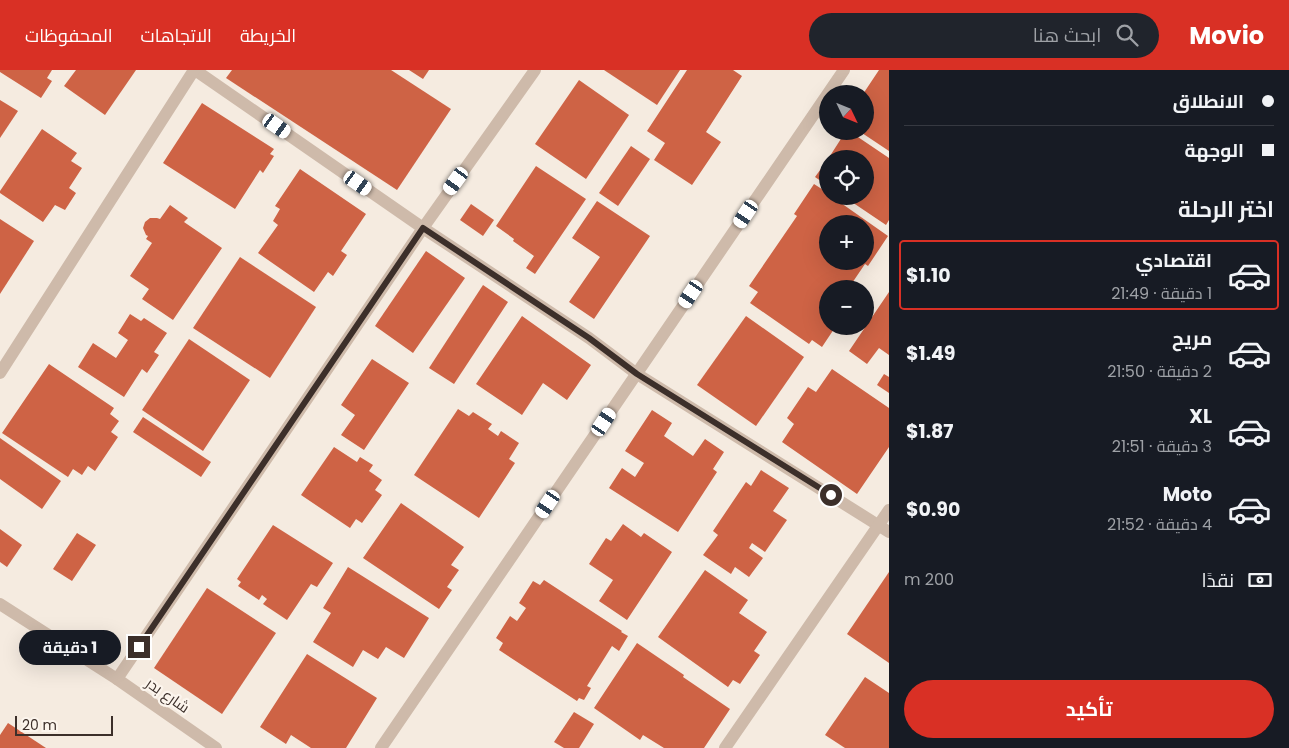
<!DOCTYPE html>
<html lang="ar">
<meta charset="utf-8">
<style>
:root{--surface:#171b24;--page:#20242c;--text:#f1f3f6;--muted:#9ea1a6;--line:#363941;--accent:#d93025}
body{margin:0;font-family:Poppins,Cairo,sans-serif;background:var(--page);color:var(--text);direction:rtl;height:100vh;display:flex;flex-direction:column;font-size:19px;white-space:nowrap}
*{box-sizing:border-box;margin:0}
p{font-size:16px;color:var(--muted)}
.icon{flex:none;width:28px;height:28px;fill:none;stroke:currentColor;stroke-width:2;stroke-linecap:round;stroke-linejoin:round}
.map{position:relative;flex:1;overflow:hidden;direction:ltr}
.drawer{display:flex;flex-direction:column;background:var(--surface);width:400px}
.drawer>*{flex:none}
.banner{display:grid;align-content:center;height:110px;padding:0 15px;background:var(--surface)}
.needle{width:32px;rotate:133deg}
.tools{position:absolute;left:819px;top:15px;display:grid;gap:10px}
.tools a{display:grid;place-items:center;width:55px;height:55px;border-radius:50%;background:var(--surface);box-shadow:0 5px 20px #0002;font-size:25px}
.scale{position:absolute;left:15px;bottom:12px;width:98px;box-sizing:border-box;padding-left:5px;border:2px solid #3c2f2a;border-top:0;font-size:14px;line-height:18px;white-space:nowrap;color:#3c2f2a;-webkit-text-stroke:4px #fcf5ed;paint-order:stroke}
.end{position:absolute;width:22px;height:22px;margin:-11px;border:6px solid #3c2f2a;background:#fff;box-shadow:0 0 0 2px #fff}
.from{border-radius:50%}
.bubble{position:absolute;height:35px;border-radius:18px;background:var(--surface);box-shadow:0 5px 20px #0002;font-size:16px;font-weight:700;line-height:35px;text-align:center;direction:rtl}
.car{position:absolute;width:15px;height:30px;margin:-15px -8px;border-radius:6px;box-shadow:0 0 4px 1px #0007;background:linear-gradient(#fff 24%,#345 0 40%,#fff 0 76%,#345 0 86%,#fff 0)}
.banner b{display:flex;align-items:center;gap:18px;height:48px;font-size:19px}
.banner b+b{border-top:1px solid var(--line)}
.banner i{width:12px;height:12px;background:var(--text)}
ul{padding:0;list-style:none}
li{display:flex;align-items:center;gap:15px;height:70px;margin:0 10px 8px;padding:0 5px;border:2px solid transparent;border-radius:5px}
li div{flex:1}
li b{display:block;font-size:19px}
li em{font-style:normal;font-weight:700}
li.selected{border-color:var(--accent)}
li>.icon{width:45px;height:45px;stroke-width:1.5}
h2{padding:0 15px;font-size:22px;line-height:60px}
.pay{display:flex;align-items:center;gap:12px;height:55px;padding:0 15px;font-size:19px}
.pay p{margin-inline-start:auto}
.cta{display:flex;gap:10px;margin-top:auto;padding:10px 15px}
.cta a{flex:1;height:58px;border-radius:30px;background:var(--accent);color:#fff;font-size:20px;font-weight:700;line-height:58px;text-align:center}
header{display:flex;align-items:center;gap:30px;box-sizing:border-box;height:70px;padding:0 25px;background:var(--accent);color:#fff}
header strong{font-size:24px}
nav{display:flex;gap:28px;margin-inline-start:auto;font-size:18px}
.search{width:350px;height:45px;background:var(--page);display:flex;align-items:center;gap:12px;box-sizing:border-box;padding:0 18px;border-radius:28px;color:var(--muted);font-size:19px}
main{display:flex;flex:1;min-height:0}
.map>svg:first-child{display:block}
.building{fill:#ce6345;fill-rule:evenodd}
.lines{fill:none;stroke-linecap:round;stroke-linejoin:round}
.minor{stroke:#cebaaa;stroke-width:12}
.route{stroke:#3c2f2a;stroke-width:6}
.labels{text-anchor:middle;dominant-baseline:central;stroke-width:4.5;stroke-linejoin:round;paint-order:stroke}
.street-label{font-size:15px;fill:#3c2f2a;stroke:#fcf5ed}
</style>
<header>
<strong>Movio</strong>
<div class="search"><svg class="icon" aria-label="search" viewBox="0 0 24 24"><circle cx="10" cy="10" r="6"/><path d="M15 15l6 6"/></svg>ابحث هنا</div>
<nav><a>الخريطة</a><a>الاتجاهات</a><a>المحفوظات</a></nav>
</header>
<main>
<section class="drawer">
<div class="banner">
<b><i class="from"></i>الانطلاق</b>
<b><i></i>الوجهة</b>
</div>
<h2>اختر الرحلة</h2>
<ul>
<li class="selected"><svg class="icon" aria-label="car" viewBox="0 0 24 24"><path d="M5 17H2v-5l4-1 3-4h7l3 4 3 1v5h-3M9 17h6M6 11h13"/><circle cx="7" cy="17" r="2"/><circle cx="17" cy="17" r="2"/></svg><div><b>اقتصادي</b><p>1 دقيقة · 21:49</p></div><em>$1.10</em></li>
<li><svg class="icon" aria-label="car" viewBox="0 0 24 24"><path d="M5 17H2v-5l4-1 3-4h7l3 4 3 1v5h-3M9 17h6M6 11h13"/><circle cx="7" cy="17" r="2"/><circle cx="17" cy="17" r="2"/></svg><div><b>مريح</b><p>2 دقيقة · 21:50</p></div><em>$1.49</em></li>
<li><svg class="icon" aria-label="car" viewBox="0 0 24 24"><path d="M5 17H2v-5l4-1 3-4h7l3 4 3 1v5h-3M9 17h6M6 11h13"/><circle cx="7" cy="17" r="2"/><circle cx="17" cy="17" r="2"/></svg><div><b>XL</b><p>3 دقيقة · 21:51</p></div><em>$1.87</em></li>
<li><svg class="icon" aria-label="car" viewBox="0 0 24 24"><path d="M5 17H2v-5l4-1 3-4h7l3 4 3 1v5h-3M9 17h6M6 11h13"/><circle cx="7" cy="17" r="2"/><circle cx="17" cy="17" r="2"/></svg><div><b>Moto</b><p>4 دقيقة · 21:52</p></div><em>$0.90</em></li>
</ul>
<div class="pay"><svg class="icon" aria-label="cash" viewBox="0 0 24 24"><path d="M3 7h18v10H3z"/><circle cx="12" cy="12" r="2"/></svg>نقدًا<p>200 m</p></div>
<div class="cta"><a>تأكيد</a></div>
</section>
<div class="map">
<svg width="889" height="678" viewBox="0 0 889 678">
<rect width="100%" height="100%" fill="#f5ebe0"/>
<g class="building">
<path d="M0,0H52L47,8L52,11L41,28L0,2Z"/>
<path d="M76,0H136L105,45L64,16Z"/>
<path d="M232,0H391L451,39L397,120L226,8Z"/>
<path d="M409,0H429L423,9Z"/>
<path d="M604,0H680L657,35Z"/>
<path d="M687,0H733L742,6L706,62L721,72L692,115L654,90L665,73L647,61Z"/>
<path d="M879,0H889V81L859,61H865V24H863Z"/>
<path d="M579,10L629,45L586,109L535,74Z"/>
<path d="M0,30L18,41L0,68Z"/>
<path d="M202,33L274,79L270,84L274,86L263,103L260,100L235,139L163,93Z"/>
<path d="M42,59L77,83L71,91L82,98L69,118L76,123L65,140L55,135L43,152L0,123V121Z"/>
<path d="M846,61H849L889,88V150L886,155L843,126H865V89H828Z"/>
<path d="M631,76L650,89L618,136L599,123Z"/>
<path d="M828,89V116L815,107Z"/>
<path d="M536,96L586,129L535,204L526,198L534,186L513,171L514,169L496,156Z"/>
<path d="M300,99L366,144L341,181L347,185L333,206L328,202L314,222L258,183L278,155L273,151L280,139L275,136Z"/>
<path d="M814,114L828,123V126H831L888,166L868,196L865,194L848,219H828V256H836L822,277L812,270L809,274L750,233L758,222L749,216L797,146L794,144ZM828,154H865V191H828Z"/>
<path d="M597,131L650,166L594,249L569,232L600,187L572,168Z"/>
<path d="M471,134L494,150L483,166L460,150Z"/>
<path d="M170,135L188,148L184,152L222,178L173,250L142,229L149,219L130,206L152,173L146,169L148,166L146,165L143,158L145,152L150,148H157L160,149Z"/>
<path d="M0,149L34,171L0,224Z"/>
<path d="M426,181L465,208L413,283L375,256Z"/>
<path d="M240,187L316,237L270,308L193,258Z"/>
<path d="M483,215L508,232L454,314L429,298Z"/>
<path d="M889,222V285L879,278L867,294L849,281Z"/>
<path d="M130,244L141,251L144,248L167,263L154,282L159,285L147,303L142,299L124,327L78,297L93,273L116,288L128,270L118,263Z"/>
<path d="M522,246L591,295L567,330L543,313L522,345L476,314Z"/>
<path d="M746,246L804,287L756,356L697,315Z"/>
<path d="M189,269L250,310L203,381L142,340Z"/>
<path d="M372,289L409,313L364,380L341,365L355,345L341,335Z"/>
<path d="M49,294L114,338L110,344L119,351L111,362L118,367L95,401L88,396L82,405L73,399L68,407L2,363Z"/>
<path d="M832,299L889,338V377L857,424L782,372L794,354L787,348L808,317L816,322Z"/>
<path d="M884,304L889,307V323L877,315Z"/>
<path d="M458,339L469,346L473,342L492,354L488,359L498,366L501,361L519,373L509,389L515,393L479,448L414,405Z"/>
<path d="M652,340L672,353L664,366L693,386L705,369L724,382L713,399L717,402L678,462L609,418L622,398L635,407L644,393L625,381Z"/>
<path d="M143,347L211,392L201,407L133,362Z"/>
<path d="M0,368L61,411L42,439L0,409Z"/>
<path d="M334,377L357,392L360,387L373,395L369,401L382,410L375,420L382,425L362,453L356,449L350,458L301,425Z"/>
<path d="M761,400L789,418L773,441L787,450L765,482L752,473L749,478L763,488L749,507L735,497L731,504L703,485L718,465L713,461L746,412L751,416Z"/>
<path d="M401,433L464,477L451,495L459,500L447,517L452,520L439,539L363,488Z"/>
<path d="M623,454L641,467L644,463L672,482L627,550L599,531L613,510L589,494L606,468L611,471Z"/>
<path d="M273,455L333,493L317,517L311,514L287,550L263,534L267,529L262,525L259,530L238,516L241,512L237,509Z"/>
<path d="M0,459L22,475L7,497L0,492Z"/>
<path d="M77,463L96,475L72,511L53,499Z"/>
<path d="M348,497L429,548L404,588L386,577L378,589L363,580L353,597L313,572L331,543L323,538Z"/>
<path d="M705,500L748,530L739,543L767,562L754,581L760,585L740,614L733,610L728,617L658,567Z"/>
<path d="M889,502V593L847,564Z"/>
<path d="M544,510L622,561L621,562L628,566L619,581L612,576L587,616L591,618L584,630L579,628L577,631L499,580L503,573L496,568L510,546L517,551L526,538L519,533L533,511L540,515Z"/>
<path d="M207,518L276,563L222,644L154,598Z"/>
<path d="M637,573L684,605L683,607L730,639L704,678H664L643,665L640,670L594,638Z"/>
<path d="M307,584L377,628L346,678H311L291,665L286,674L260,657Z"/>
<path d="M865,607L889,623V678H845L825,665Z"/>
<path d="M574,642L594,654L579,678H564L554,672Z"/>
<path d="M8,653L46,678H0V665Z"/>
</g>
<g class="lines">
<g class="minor">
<path d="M195,0L423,158L589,268L637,304L889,462"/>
<path d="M0,303L194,0"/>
<path d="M0,534L117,609L216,678"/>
<path d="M117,609L423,158L535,0"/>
<path d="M381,678L844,0"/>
<path d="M725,678L889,440"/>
</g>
</g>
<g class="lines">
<path class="route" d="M139,577L423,158L589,268L637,304L831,425"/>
</g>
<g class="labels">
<g class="street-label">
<text transform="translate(168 625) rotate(35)">شارع بدر</text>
</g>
</g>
</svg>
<div class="tools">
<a><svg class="needle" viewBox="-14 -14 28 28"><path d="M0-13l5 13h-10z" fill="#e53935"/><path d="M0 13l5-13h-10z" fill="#9ea1a6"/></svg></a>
<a><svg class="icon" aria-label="locate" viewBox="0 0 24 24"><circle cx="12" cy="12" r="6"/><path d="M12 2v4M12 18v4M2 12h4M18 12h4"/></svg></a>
<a>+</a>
<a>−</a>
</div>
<div class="scale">20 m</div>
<i class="end from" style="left:831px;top:425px"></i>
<i class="end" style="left:139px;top:577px"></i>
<div class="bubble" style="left:19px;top:560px;width:102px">1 دقيقة</div>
<i class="car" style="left:277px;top:56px;rotate:125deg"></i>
<i class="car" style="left:456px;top:111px;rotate:216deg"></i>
<i class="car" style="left:358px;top:113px;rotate:125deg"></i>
<i class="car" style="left:746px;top:144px;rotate:214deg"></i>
<i class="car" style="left:691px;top:224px;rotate:214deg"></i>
<i class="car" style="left:604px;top:352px;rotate:34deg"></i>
<i class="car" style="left:548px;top:434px;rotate:214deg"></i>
</div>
</main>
